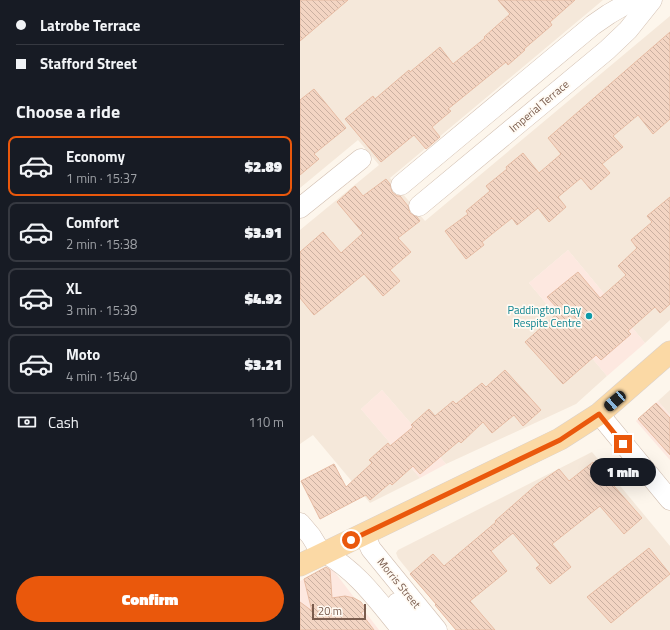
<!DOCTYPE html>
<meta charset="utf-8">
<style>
:root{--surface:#171b24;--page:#20242c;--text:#f1f3f6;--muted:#9ea1a6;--line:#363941;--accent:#ea580c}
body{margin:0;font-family:"Titillium Web",sans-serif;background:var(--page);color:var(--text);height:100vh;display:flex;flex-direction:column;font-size:15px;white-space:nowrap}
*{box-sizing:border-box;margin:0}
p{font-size:13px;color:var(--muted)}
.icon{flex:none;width:22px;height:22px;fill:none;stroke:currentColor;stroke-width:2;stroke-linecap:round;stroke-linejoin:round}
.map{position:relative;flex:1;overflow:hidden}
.details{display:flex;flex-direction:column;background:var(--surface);width:300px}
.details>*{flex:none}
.top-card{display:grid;align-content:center;height:88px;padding:0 16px;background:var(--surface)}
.scale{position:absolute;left:12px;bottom:10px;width:54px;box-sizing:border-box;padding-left:4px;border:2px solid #7a5c4d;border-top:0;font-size:11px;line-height:14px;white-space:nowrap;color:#7a5c4d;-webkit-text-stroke:3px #fffaf3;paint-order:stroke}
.end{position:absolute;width:18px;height:18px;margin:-9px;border:5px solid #ea580c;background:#fff;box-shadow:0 0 0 2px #fff}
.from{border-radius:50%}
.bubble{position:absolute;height:28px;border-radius:14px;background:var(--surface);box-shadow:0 4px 16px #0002;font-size:13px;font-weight:800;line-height:28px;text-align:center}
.car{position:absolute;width:12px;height:24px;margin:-12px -6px;border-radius:5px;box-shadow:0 0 3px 1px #0007;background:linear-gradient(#222 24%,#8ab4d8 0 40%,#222 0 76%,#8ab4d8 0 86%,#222 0)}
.top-card b{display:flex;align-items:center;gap:14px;height:38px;font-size:15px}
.top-card b+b{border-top:1px solid var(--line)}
.top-card i{width:10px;height:10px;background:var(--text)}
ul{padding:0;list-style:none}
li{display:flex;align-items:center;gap:12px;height:60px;margin:0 8px 6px;padding:0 8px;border:2px solid var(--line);border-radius:8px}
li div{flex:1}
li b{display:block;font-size:15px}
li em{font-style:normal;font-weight:800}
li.selected{border-color:var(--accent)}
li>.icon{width:36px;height:36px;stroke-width:1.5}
h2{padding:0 16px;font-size:18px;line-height:48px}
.pay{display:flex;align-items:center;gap:10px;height:44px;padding:0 16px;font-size:15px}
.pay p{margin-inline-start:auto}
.button{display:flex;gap:8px;margin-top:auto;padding:8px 16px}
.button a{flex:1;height:46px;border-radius:24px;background:var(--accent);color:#fff;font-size:16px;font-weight:800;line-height:46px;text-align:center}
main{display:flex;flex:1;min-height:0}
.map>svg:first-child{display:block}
.residential{fill:#f5e8da}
.commercial{fill:#fde8e0}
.building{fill:url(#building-back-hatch);stroke:#e6bba3}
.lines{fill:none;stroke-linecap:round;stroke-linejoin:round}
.minor-casing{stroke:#d1beb0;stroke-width:21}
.major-casing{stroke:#dad1cd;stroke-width:23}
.minor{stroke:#fff;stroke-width:20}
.major{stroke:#fbd9a5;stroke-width:22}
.route{stroke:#ea580c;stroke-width:5}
.culture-dot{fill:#0f9aa8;stroke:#fffaf3;stroke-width:1.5}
.labels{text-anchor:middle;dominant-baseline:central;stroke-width:3.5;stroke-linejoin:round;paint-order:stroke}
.street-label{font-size:11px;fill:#7a5c4d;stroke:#fffaf3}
.culture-label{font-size:11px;fill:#0d838f;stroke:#fffaf3;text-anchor:end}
</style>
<main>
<section class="details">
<div class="top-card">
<b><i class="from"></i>Latrobe Terrace</b>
<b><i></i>Stafford Street</b>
</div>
<h2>Choose a ride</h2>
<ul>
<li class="selected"><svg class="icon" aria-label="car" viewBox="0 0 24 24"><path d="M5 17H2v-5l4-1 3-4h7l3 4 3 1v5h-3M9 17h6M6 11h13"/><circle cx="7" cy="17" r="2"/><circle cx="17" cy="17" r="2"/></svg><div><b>Economy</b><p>1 min · 15:37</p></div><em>$2.89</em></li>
<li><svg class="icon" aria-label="car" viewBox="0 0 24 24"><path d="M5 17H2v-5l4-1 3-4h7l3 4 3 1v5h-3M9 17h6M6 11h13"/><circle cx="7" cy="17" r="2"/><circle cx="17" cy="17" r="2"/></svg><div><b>Comfort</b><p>2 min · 15:38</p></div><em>$3.91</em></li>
<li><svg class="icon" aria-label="car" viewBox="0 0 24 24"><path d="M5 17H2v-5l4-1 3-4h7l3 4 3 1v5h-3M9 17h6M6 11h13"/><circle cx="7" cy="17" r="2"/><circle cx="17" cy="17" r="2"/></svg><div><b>XL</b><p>3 min · 15:39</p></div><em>$4.92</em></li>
<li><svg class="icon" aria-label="car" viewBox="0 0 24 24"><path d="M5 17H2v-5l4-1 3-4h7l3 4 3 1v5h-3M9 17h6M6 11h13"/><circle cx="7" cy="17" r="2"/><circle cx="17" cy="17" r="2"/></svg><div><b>Moto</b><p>4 min · 15:40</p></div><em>$3.21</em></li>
</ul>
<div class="pay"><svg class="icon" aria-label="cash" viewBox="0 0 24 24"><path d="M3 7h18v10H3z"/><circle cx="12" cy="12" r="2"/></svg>Cash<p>110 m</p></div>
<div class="button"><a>Confirm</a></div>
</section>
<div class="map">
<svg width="370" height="630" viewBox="0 0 370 630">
<defs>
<pattern id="building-back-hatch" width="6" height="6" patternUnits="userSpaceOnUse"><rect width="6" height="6" fill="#f3d5c3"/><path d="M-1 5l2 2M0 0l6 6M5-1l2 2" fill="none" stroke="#cab0a1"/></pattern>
</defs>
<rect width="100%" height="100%" fill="#fdf6ec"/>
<g class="residential">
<path d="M0,0H303L90,178L125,221L370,16V320L345,343L268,250L229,283L307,376L276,404L146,464L82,390L61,409L120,478L70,503L13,435L0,444V230L79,165L58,140L0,188Z"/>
<path d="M370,390V415L358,401Z"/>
<path d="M292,452L370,546V630H156L98,558L96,553L98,550Z"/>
</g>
<g class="commercial">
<path d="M268,250L345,343L307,376L229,283Z"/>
<path d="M82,390L146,464L120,478L61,409Z"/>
<path d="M358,401L370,415V460L336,421Z"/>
<path d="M30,566L79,630H0V581Z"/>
</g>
<g class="building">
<path d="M0,0H48L0,41Z"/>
<path d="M198,0H275L250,22L252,25L224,49L225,50L208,65L206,62L148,109L151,111L132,127L140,137L126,149L114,135L81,162L45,119L73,96L75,99L109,70L110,72L140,47L153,64L185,38L184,37L210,14Z"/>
<path d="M370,32V119L353,134L338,115L313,136L323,147L302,164L310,173L291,190L281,178L258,197L266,207L249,222L238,208L217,225L212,218L182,242L184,245L166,259L145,231L168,214L166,211L190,191L186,186L207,169L206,167L223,153L239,173L261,154L248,138Z"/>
<path d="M14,89L46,128L14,154L19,159L0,175V100Z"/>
<path d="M86,179L90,184L92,192L97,196H100L108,206L110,213L117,217L120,221L98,238L111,252L90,270L100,281L83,296L64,274L14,315L0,298V252L23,232L41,253L63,233L37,202L55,186L63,196Z"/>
<path d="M370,197V304L360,313L355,307L328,331L331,334L301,360L296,355L263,384L225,342L260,311L247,297L278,272L300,298L326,275L318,266L337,248L331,240L352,222L347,216Z"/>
<path d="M205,370L241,410L223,426L214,415L192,433L183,422L161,443L159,441L120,474L113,466L92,485L90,483L70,500L66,495L20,519L1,481L34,464L46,487L72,463L69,460L88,443L90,446L113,427L111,425L129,409L135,416L153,401L156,404L182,383L186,387Z"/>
<path d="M356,403L370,418V455L338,419Z"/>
<path d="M293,462L342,518L324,534L300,506L252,544L271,567L250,584L236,568L240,565L213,533L191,551L207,571L170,601L195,630H156L135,605L136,604L110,574L133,554L144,566L196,522L195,521L236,485L259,469L269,481Z"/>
<path d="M349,548L370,574L311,623L287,597Z"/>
<path d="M26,567L30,570L32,598L45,596L54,598L61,602L66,609L61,613L74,630H0V602L12,611L4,579Z"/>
</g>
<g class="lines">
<defs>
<g id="minor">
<path d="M101,185L293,25L309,14L333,0"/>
<path d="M119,206L307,50L328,30L352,0"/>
<path d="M0,208L61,159"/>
<path d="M299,414L370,500"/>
<path d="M0,523L11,536L22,554"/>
<path d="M64,534L71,549L137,630"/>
<path d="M25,553C59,573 77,600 102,630"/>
<path d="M97,603L119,630"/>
</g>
<path id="major" d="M0,565L260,439L299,414L370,352"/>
</defs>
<use href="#minor" class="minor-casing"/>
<use href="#major" class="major-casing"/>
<use href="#minor" class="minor"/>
<use href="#major" class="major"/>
</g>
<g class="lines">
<path class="route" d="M51,540L260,440L299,414L323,444"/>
</g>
<circle class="culture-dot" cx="289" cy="316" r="4"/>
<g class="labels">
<g class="street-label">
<text transform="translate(239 106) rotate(-40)">Imperial Terrace</text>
<text transform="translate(99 583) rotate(51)">Morris Street</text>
</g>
<g class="culture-label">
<text x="281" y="310">Paddington Day<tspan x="281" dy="13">Respite Centre</tspan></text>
</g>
</g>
</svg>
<div class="scale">20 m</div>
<i class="end from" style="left:51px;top:540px"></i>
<i class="end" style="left:323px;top:444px"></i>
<div class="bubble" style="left:290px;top:458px;width:66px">1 min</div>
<i class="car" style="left:315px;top:401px;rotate:229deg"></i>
</div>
</main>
